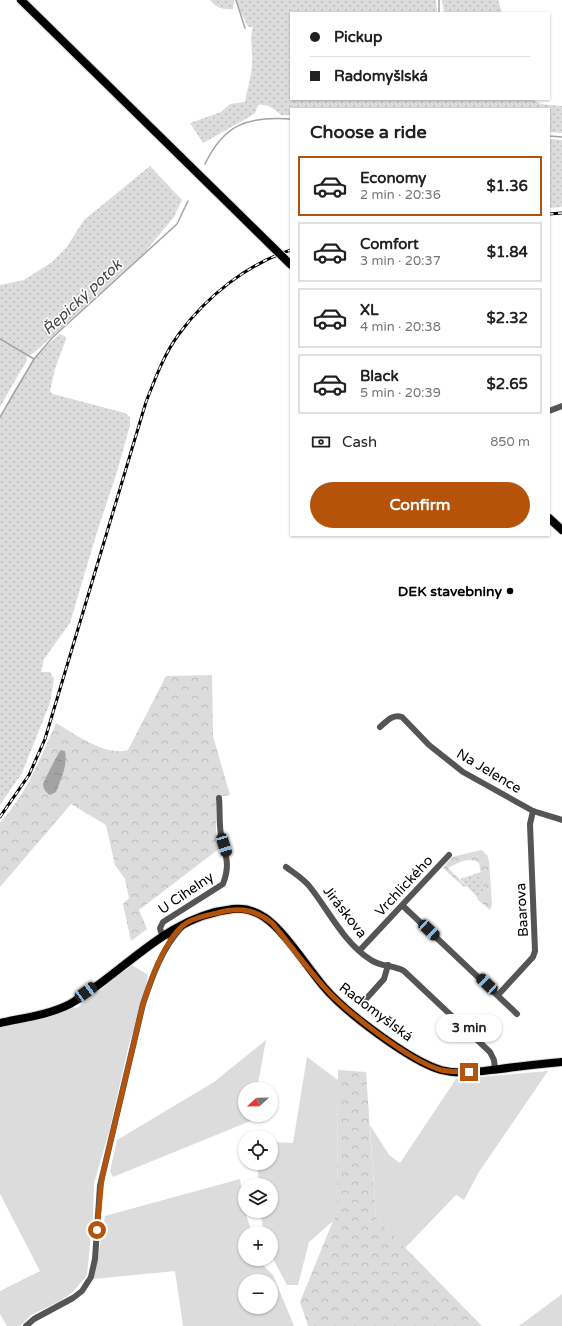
<!DOCTYPE html>
<meta charset="utf-8">
<style>
:root{--surface:#fff;--page:#f6f6f6;--text:#202124;--muted:#757577;--line:#e0e0e0;--accent:#b45309}
body{margin:0;font-family:"Varela Round",sans-serif;background:var(--page);color:var(--text);height:100vh;display:flex;flex-direction:column;font-size:15px;white-space:nowrap}
*{box-sizing:border-box;margin:0}
p{font-size:13px;color:var(--muted)}
.icon{flex:none;width:22px;height:22px;fill:none;stroke:currentColor;stroke-width:2;stroke-linecap:round;stroke-linejoin:round}
.map{position:relative;flex:1;overflow:hidden}
.details{position:absolute;left:290px;top:108px;width:260px;height:428px;display:flex;flex-direction:column;background:var(--surface);border-radius:0px;box-shadow:0 1px 3px #0004}
.details>*{flex:none}
.hud{position:absolute;left:290px;top:12px;width:260px;height:88px;border-radius:0px;box-shadow:0 1px 3px #0004;display:grid;align-content:center;height:88px;padding:0 20px;background:var(--surface)}
.needle{width:26px;rotate:248deg}
.tools{position:absolute;left:238px;top:1082px;display:grid;gap:8px}
.tools a{display:grid;place-items:center;width:40px;height:40px;border-radius:50%;background:var(--surface);box-shadow:0 1px 3px #0004;font-size:20px}
.end{position:absolute;width:18px;height:18px;margin:-9px;border:5px solid #b45309;background:#fff;box-shadow:0 0 0 2px #fff}
.from{border-radius:50%}
.bubble{position:absolute;height:28px;border-radius:14px;background:var(--surface);box-shadow:0 1px 3px #0004;font-size:13px;font-weight:800;line-height:28px;text-align:center}
.car{position:absolute;width:12px;height:24px;margin:-12px -6px;border-radius:5px;box-shadow:0 0 3px 1px #0007;background:linear-gradient(#222 24%,#8ab4d8 0 40%,#222 0 76%,#8ab4d8 0 86%,#222 0)}
.hud b{display:flex;align-items:center;gap:14px;height:38px;font-size:15px}
.hud b+b{border-top:1px solid var(--line)}
.hud i{width:10px;height:10px;background:var(--text)}
ul{padding:0;list-style:none}
li{display:flex;align-items:center;gap:12px;height:60px;margin:0 8px 6px;padding:0 12px;border:2px solid var(--line);border-radius:0px}
li div{flex:1}
li b{display:block;font-size:15px}
li em{font-style:normal;font-weight:800}
li.active{border-color:var(--accent)}
li>.icon{width:36px;height:36px;stroke-width:1.5}
h2{padding:0 20px;font-size:18px;line-height:48px}
.pay{display:flex;align-items:center;gap:10px;height:44px;padding:0 20px;font-size:15px}
.pay p{margin-inline-start:auto}
.button{display:flex;gap:8px;margin-top:auto;padding:8px 20px}
.button a{flex:1;height:46px;border-radius:24px;background:var(--accent);color:#fff;font-size:16px;font-weight:800;line-height:46px;text-align:center}
.map>svg:first-child{display:block}
.grass{fill:url(#grass-dots)}
.forest{fill:url(#forest-crowns)}
.garden{fill:#dcdcdc;fill-rule:evenodd}
.water{fill:url(#water-ripples)}
.lines{fill:none;stroke-linecap:round;stroke-linejoin:round}
.stream{stroke:#a3a3a3;stroke-width:1.5}
.major-casing{stroke:#dbdbdb;stroke-width:10}
.minor{stroke:#555;stroke-width:6}
.major{stroke:#000;stroke-width:8}
.rail-casing{stroke:#000;stroke-width:3}
.rail{stroke:#fff;stroke-width:1.5;stroke-dasharray:4.5;stroke-linecap:butt}
.major-bridge-casing{stroke:#dbdbdb;stroke-width:10;stroke-linecap:butt}
.major-bridge{stroke:#000;stroke-width:8}
.route{stroke:#b45309;stroke-width:5}
.poi-dot{fill:#000;stroke:#fff;stroke-width:1.5}
.labels{text-anchor:middle;dominant-baseline:central;stroke-width:3;stroke-linejoin:round;paint-order:stroke}
.poi-label{font-size:14px;font-weight:bold;fill:#000;stroke:#fff;text-anchor:end}
.street-label{font-size:14px;fill:#000;stroke:#fff}
.water-label{font-size:15px;font-style:italic;fill:#444;stroke:#fff}
</style>
<div class="map">
<svg width="562" height="1326" viewBox="0 0 562 1326">
<defs>
<pattern id="grass-dots" width="8" height="8" patternUnits="userSpaceOnUse"><rect width="8" height="8" fill="#dcdcdc"/><path d="M2 2h.1M6 6h.1" fill="none" stroke="#bbb" stroke-width="1.8" stroke-linecap="round"/></pattern>
<pattern id="forest-crowns" width="20" height="18" patternUnits="userSpaceOnUse"><rect width="20" height="18" fill="#dcdcdc"/><path d="M2 6a3 3 0 1 1 6 0M12 15a3 3 0 1 1 6 0" fill="none" stroke="#bbb"/></pattern>
<pattern id="water-ripples" width="26" height="14" patternUnits="userSpaceOnUse"><rect width="26" height="14" fill="#a3a3a3"/><path d="M2 4q2-2 4 0t4 0M15 11q2-2 4 0t4 0" fill="none" stroke="#8b8b8b"/></pattern>
</defs>
<rect width="100%" height="100%" fill="#fff"/>
<g class="grass">
<path d="M210,0H234L233,9C224,10 216,8 210,0Z"/>
<path d="M235,0H436L437,13H291V58L288,60L291,61V99H532L541,104L562,106V133L549,132V109H291V115H281C274,109 268,104 258,105L255,113L249,117L203,143L190,123L221,112L230,104L245,102C247,89 252,76 252,62C253,50 249,38 253,27H248Z"/>
<path d="M442,0H498L502,13H444Z"/>
<path d="M549,139L562,140V207L549,208Z"/>
<path d="M150,166L182,200L174,217L145,252L35,352L29,356L26,355L27,360L0,407V285L24,280L52,262L66,248L84,220Z"/>
<path d="M60,334L65,336L66,339L55,369L50,391L53,394L125,413L130,417V425L117,472L97,532L70,623L44,659L41,672H50L54,679L50,703L22,773L0,805V417L15,389L39,352Z"/>
<path d="M481,872L484,891L478,898L460,879Z"/>
</g>
<g class="forest">
<path d="M212,675L213,736L230,795L216,797V833L220,848L139,910L147,929L131,941L123,904L129,898L125,879L115,865L106,825L71,804L0,887V823C27,793 40,759 56,723C75,734 106,757 128,750L166,676Z"/>
<path d="M481,850L487,855L489,861L492,905L490,910L477,899L484,891L479,863C469,856 458,863 448,868L466,886L464,887L443,868L452,857Z"/>
<path d="M338,1070L366,1072L376,1218L482,1326H308L300,1302L337,1211Z"/>
</g>
<g class="garden">
<path d="M132,965L148,975L143,1004L129,1044L109,1132L94,1183L93,1214L87,1275L73,1292L60,1301L31,1315L20,1326H7L0,1314V1291L40,1271L0,1194V1027L78,1007Z"/>
<path d="M266,1040L257,1089H245V1115H254L253,1120L113,1177L110,1171L117,1140L214,1082Z"/>
<path d="M307,1057L338,1080L337,1211L333,1221L309,1242L298,1285H287L271,1255V1233H264L260,1211H271V1185H259L257,1163H271V1142L293,1143Z"/>
<path d="M548,1071L479,1172L464,1200L456,1195L405,1248L376,1218L370,1125L389,1155L400,1163L456,1079Z"/>
<path d="M240,1179L245,1211L252,1233H245V1259H257L273,1275L294,1326H183L175,1271L94,1279L105,1216ZM245,1281H271V1307H245Z"/>
<path d="M562,1294V1326H519Z"/>
</g>
<path class="water" d="M61,750L65,751C68,764 61,780 56,792L50,795C47,793 43,789 43,784C44,781 59,751 61,750Z"/>
<g class="lines">
<g class="stream">
<path d="M236,0L245,28"/>
<path d="M439,13V0"/>
<path d="M549,136L562,137"/>
<path d="M205,164C224,124 248,116 291,119"/>
<path d="M0,339L34,359"/>
<path d="M0,417L34,359L53,337L177,224L188,201"/>
</g>
<defs>
<g id="major">
<path d="M21,0L181,157"/>
<path d="M549,518L562,530"/>
<path d="M0,1023C22,1018 49,1015 70,1004C124,973 166,916 233,909C243,908 255,911 264,917C283,929 308,968 324,987C345,1012 410,1061 441,1070C460,1075 481,1071 500,1069C521,1066 541,1064 562,1062"/>
</g>
</defs>
<use href="#major" class="major-casing"/>
<g class="minor">
<path d="M549,411L562,406"/>
<path d="M380,727C387,721 392,714 402,717L429,745L463,772L533,811L562,820"/>
<path d="M286,867C294,873 304,879 310,887C329,911 344,943 371,960C381,967 394,965 404,971L490,1052L494,1060L495,1069"/>
<path d="M403,906L517,1014"/>
<path d="M168,936L161,932L160,928L163,922L223,884C231,863 225,855 221,835C219,824 220,810 219,798"/>
<path d="M360,950L449,855"/>
<path d="M498,995L533,957L535,951L530,824L533,811"/>
<path d="M366,999L384,979L388,965"/>
<path d="M26,1326L34,1319L73,1298L82,1291L91,1277L95,1259L100,1186L143,1004C152,977 162,948 182,927"/>
</g>
<use href="#major" class="major"/>
<defs>
<g id="rail">
<path d="M549,214L562,213"/>
<path d="M0,817L29,775L45,739L146,402C155,379 164,354 179,334C206,297 247,264 291,250"/>
</g>
</defs>
<use href="#rail" class="rail-casing"/>
<use href="#rail" class="rail"/>
<defs>
<path id="major-bridge" d="M181,157L291,265"/>
</defs>
<use href="#major-bridge" class="major-bridge-casing"/>
<use href="#major-bridge" class="major-bridge"/>
</g>
<g class="lines">
<path class="route" d="M97,1230L102,1178L143,1004C150,982 167,933 188,922C197,917 208,915 217,913C239,907 255,909 272,923C290,944 306,967 324,987C346,1012 410,1061 441,1070C450,1072 459,1072 469,1072"/>
</g>
<circle class="poi-dot" cx="510" cy="591" r="4"/>
<g class="labels">
<g class="poi-label">
<text x="502" y="591">DEK stavebniny</text>
</g>
<g class="street-label">
<text transform="translate(489 771) rotate(31)">Na Jelence</text>
<text transform="translate(404 886) rotate(-47)">Vrchlického</text>
<text transform="translate(186 893) rotate(-34)">U Cihelny</text>
<text transform="translate(522 910) rotate(-93)">Baarova</text>
<text transform="translate(345 912) rotate(52)">Jiráskova</text>
<text transform="translate(376 1012) rotate(37)">Radomyšlská</text>
</g>
<g class="water-label">
<text transform="translate(82 297) rotate(-43)">Řepický potok</text>
</g>
</g>
</svg>
<div class="tools">
<a><svg class="needle" viewBox="-14 -14 28 28"><path d="M0-13l5 13h-10z" fill="#e53935"/><path d="M0 13l5-13h-10z" fill="#757577"/></svg></a>
<a><svg class="icon" aria-label="locate" viewBox="0 0 24 24"><circle cx="12" cy="12" r="6"/><path d="M12 2v4M12 18v4M2 12h4M18 12h4"/></svg></a>
<a><svg class="icon" aria-label="layers" viewBox="0 0 24 24"><path d="M12 4l9 5-9 5-9-5zM3 14l9 5 9-5"/></svg></a>
<a>+</a>
<a>−</a>
</div>
<i class="end from" style="left:97px;top:1230px"></i>
<i class="end" style="left:469px;top:1072px"></i>
<div class="bubble" style="left:436px;top:1014px;width:66px">3 min</div>
<i class="car" style="left:224px;top:845px;rotate:163deg"></i>
<i class="car" style="left:429px;top:930px;rotate:133deg"></i>
<i class="car" style="left:487px;top:984px;rotate:313deg"></i>
<i class="car" style="left:86px;top:992px;rotate:54deg"></i>
<div class="hud">
<b><i class="from"></i>Pickup</b>
<b><i></i>Radomyšlská</b>
</div>
<section class="details">
<h2>Choose a ride</h2>
<ul>
<li class="active"><svg class="icon" aria-label="car" viewBox="0 0 24 24"><path d="M5 17H2v-5l4-1 3-4h7l3 4 3 1v5h-3M9 17h6M6 11h13"/><circle cx="7" cy="17" r="2"/><circle cx="17" cy="17" r="2"/></svg><div><b>Economy</b><p>2 min · 20:36</p></div><em>$1.36</em></li>
<li><svg class="icon" aria-label="car" viewBox="0 0 24 24"><path d="M5 17H2v-5l4-1 3-4h7l3 4 3 1v5h-3M9 17h6M6 11h13"/><circle cx="7" cy="17" r="2"/><circle cx="17" cy="17" r="2"/></svg><div><b>Comfort</b><p>3 min · 20:37</p></div><em>$1.84</em></li>
<li><svg class="icon" aria-label="car" viewBox="0 0 24 24"><path d="M5 17H2v-5l4-1 3-4h7l3 4 3 1v5h-3M9 17h6M6 11h13"/><circle cx="7" cy="17" r="2"/><circle cx="17" cy="17" r="2"/></svg><div><b>XL</b><p>4 min · 20:38</p></div><em>$2.32</em></li>
<li><svg class="icon" aria-label="car" viewBox="0 0 24 24"><path d="M5 17H2v-5l4-1 3-4h7l3 4 3 1v5h-3M9 17h6M6 11h13"/><circle cx="7" cy="17" r="2"/><circle cx="17" cy="17" r="2"/></svg><div><b>Black</b><p>5 min · 20:39</p></div><em>$2.65</em></li>
</ul>
<div class="pay"><svg class="icon" aria-label="cash" viewBox="0 0 24 24"><path d="M3 7h18v10H3z"/><circle cx="12" cy="12" r="2"/></svg>Cash<p>850 m</p></div>
<div class="button"><a>Confirm</a></div>
</section>
</div>
